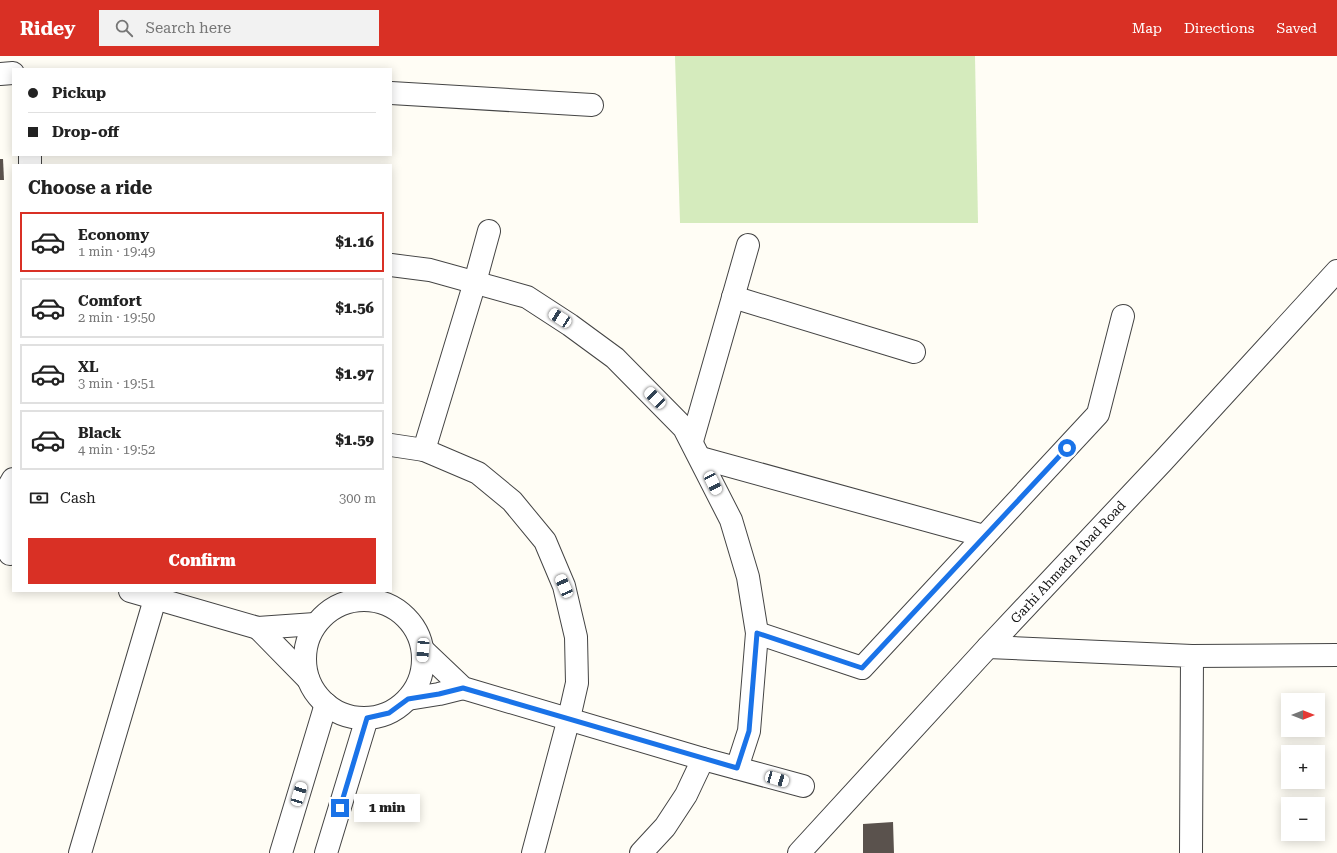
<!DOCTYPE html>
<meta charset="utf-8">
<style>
:root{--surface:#fff;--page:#f2f2f2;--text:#222;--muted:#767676;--line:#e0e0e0;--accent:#d93025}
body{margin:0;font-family:"Roboto Serif",serif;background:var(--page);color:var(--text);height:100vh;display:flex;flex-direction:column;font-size:15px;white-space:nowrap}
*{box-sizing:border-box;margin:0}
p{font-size:13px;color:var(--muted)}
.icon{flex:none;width:22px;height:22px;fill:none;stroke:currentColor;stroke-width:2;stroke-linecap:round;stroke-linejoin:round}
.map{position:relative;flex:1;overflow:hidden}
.sheet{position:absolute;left:12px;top:108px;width:380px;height:428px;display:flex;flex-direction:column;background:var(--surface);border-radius:0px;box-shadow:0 2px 10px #0003}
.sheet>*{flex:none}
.top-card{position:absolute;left:12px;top:12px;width:380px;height:88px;border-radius:0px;box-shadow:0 2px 10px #0003;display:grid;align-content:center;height:88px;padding:0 16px;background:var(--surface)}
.needle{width:26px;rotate:90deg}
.buttons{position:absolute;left:1281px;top:637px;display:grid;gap:8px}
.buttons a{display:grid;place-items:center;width:44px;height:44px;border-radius:0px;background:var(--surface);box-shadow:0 2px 10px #0003;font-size:20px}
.end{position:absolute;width:18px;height:18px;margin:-9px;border:5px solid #1a73e8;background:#fff;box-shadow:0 0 0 2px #fff}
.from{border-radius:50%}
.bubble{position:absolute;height:28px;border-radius:0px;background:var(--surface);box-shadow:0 2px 10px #0003;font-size:13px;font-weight:800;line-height:28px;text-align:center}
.car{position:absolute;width:12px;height:24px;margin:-12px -6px;border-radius:5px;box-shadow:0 0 3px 1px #0007;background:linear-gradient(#fff 24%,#345 0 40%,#fff 0 76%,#345 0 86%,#fff 0)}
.top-card b{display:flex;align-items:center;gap:14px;height:38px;font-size:15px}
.top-card b+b{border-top:1px solid var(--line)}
.top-card i{width:10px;height:10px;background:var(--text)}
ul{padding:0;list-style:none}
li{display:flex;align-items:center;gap:12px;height:60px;margin:0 8px 6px;padding:0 8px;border:2px solid var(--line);border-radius:0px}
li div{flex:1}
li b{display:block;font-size:15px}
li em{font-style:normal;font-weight:800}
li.on{border-color:var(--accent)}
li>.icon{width:36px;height:36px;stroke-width:1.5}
h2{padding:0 16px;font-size:18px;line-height:48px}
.pay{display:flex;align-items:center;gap:10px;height:44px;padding:0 16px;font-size:15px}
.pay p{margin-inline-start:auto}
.button{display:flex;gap:8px;margin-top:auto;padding:8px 16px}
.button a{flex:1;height:46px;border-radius:0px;background:var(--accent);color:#fff;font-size:16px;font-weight:800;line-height:46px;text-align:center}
header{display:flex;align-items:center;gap:24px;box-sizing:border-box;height:56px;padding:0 20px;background:var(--accent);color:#fff}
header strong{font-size:19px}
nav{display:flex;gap:22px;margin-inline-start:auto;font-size:14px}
.search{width:280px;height:36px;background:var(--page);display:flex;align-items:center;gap:10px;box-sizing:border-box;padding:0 14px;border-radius:0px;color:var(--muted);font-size:15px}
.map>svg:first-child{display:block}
.green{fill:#d5ebbd}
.building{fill:#5a524d}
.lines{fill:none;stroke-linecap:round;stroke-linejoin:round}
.minor-casing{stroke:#444;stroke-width:24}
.minor{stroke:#fff;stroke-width:22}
.route{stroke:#1a73e8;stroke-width:5}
.labels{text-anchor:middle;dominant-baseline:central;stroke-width:4;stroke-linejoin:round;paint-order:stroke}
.street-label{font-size:13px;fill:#111;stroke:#fff}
</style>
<header>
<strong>Ridey</strong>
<div class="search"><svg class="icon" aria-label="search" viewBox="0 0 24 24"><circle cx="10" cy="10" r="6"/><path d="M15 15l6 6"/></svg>Search here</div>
<nav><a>Map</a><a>Directions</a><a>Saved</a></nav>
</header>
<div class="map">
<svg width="1337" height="797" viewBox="0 0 1337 797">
<rect width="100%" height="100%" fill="#fffdf5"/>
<path class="green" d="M675,0H975L978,167H680Z"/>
<g class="building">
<path d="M0,103H3L4,124H0Z"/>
<path d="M893,766L894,797H863V768Z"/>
</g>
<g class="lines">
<defs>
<g id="minor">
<path d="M0,18L13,17"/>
<path d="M391,37L592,49"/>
<path d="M30,99V109"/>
<path d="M391,209L430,214L527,241L570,269L615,302L684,372L731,464L748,521L757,577L749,675L737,712"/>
<path d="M733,241L914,296"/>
<path d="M692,385L748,189"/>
<path d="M391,389L424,394L478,417L512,445L545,485L564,530L576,581L577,627L569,662L533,797"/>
<path d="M424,394L475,226L489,175"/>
<path d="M701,402L984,480"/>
<path d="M10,498L5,437L13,423"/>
<path d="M130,535L258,572L315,568"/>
<circle cx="364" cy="603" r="59"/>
<path d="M258,572L308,623"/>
<path d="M757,577L862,612L1098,358L1123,260"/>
<path d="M988,591L1192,600L1191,797"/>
<path d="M423,594L463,632L703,703L803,730"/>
<path d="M1192,600L1337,599"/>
<path d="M408,643L439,638L463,632"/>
<path d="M80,797L155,543L160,535"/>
<path d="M281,797L326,648"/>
<path d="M326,797L367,662"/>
<path d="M641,797L665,771L686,739L703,703"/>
<path d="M799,797L988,591L1163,405L1337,215"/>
</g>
</defs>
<use href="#minor" class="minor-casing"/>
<use href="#minor" class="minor"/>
</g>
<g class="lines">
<path class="route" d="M340,752L367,662L389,657L408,643L439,638L463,632L737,712L749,675L757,577L862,612L1067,392"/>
</g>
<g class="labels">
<g class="street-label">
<text transform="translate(1068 506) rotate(-47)">Garhi Ahmada Abad Road</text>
</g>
</g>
</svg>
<div class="buttons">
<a><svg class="needle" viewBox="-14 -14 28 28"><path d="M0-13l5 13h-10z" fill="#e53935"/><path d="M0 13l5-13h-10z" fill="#767676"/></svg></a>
<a>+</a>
<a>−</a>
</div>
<i class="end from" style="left:1067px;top:392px"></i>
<i class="end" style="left:340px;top:752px"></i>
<div class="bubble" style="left:354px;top:738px;width:66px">1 min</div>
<i class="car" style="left:560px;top:262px;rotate:303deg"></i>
<i class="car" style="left:655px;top:342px;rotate:315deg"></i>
<i class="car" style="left:713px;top:427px;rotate:154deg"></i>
<i class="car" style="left:564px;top:530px;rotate:336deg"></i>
<i class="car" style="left:423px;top:594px;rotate:184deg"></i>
<i class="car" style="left:777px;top:723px;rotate:106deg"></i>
<i class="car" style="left:299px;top:738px;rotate:17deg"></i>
<div class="top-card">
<b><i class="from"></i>Pickup</b>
<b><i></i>Drop-off</b>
</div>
<section class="sheet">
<h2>Choose a ride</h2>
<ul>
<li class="on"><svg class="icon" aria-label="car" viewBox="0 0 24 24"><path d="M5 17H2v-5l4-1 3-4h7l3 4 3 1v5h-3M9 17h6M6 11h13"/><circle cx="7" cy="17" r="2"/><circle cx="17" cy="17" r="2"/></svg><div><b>Economy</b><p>1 min · 19:49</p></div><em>$1.16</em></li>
<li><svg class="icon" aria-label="car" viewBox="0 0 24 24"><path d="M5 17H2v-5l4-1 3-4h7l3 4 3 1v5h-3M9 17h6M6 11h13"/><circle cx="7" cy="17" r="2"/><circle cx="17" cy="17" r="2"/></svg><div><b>Comfort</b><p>2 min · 19:50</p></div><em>$1.56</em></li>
<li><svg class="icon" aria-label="car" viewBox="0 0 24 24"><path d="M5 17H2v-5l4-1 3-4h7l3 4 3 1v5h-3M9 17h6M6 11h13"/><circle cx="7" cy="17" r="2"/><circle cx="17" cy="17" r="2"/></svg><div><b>XL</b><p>3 min · 19:51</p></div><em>$1.97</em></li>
<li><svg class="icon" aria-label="car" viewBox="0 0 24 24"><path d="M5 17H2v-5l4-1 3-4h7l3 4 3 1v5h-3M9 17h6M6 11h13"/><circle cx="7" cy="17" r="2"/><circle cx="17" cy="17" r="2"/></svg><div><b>Black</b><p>4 min · 19:52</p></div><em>$1.59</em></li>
</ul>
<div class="pay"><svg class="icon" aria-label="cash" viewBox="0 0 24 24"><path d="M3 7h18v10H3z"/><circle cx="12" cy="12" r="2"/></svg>Cash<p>300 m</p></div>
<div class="button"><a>Confirm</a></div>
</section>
</div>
